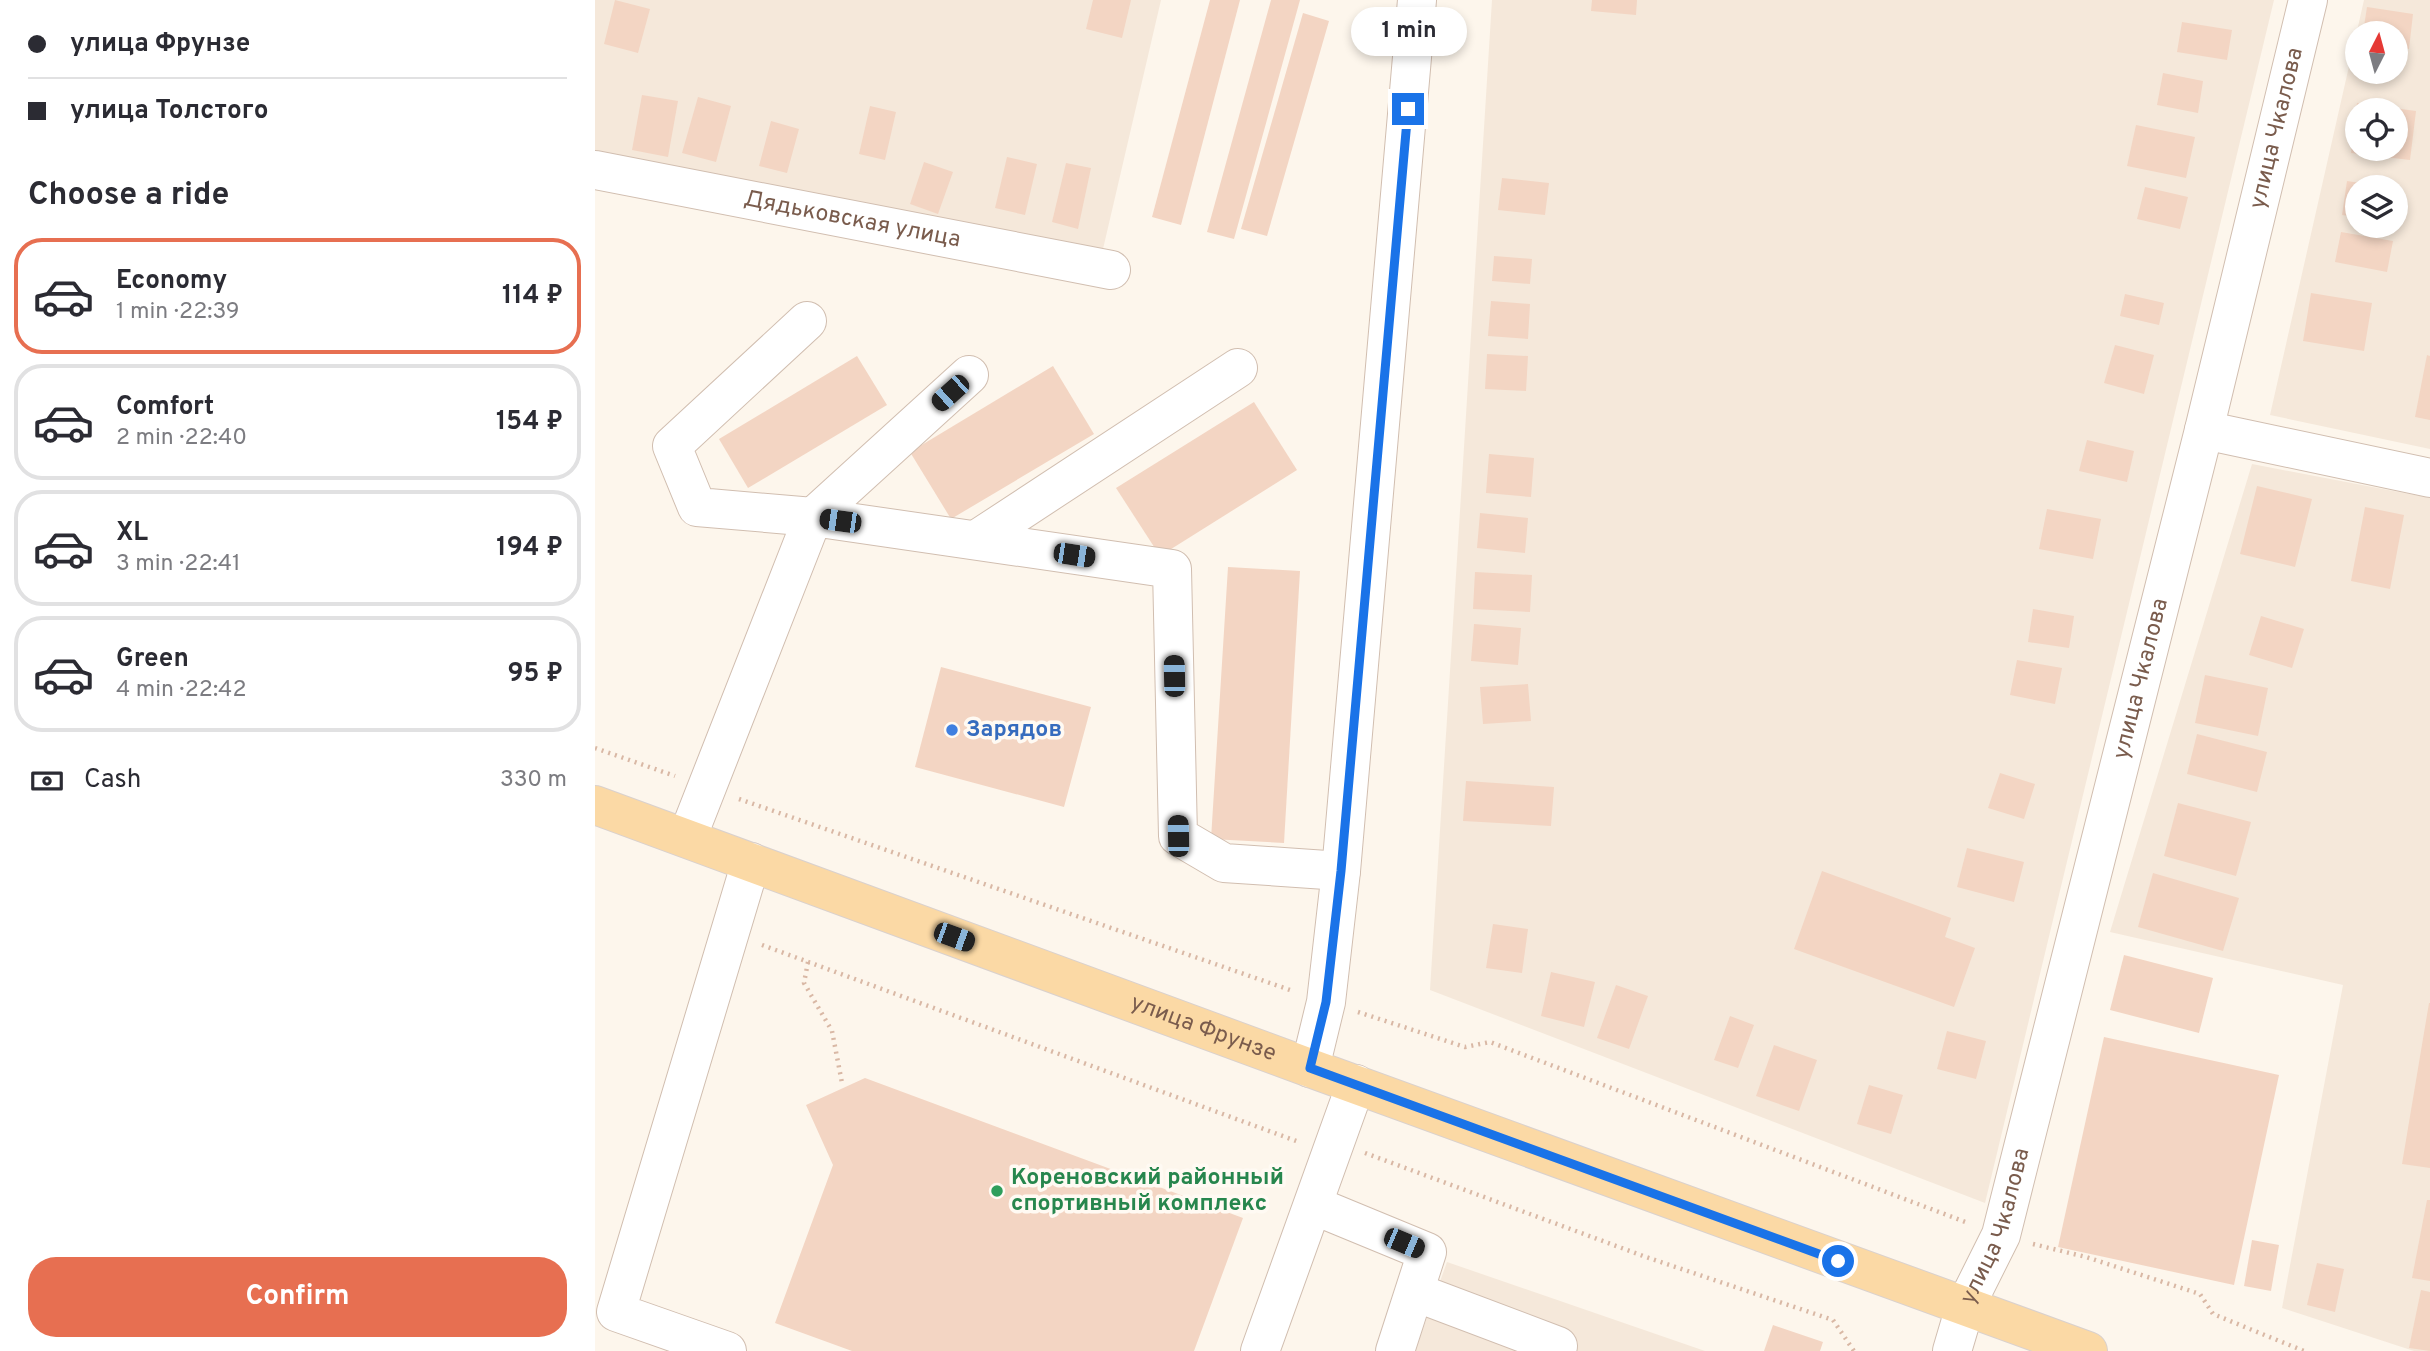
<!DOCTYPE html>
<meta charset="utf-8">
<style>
:root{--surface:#fff;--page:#f2f2f3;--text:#2b2b33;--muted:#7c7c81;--line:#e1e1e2;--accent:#e76f51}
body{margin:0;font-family:Overpass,sans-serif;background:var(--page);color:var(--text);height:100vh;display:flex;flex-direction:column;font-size:26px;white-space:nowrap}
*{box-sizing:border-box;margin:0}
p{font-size:23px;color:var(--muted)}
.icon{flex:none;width:38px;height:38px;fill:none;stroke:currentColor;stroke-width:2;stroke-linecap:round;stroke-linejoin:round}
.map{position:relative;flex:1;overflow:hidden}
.side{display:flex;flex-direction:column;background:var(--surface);width:595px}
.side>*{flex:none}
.hud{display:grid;align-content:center;height:154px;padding:0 28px;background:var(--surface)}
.needle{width:46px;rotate:6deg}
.buttons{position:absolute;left:1750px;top:21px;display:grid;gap:14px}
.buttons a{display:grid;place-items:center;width:63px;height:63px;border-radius:50%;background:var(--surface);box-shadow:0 4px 10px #0003;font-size:35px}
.end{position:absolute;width:32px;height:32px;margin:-16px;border:9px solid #1a73e8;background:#fff;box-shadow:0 0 0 4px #fff}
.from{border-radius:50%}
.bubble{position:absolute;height:49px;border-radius:24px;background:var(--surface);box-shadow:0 4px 10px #0003;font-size:23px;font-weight:700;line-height:49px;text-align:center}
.car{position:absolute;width:21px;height:42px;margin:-21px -10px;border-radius:9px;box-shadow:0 0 5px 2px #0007;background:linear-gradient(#222 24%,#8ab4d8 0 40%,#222 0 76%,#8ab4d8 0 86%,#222 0)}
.hud b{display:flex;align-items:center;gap:24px;height:66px;font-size:26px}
.hud b+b{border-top:2px solid var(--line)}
.hud i{width:18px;height:18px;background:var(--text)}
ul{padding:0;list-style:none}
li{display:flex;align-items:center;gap:21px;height:116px;margin:0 14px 10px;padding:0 14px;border:4px solid var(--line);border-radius:28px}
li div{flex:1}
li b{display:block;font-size:26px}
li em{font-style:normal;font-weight:700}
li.on{border-color:var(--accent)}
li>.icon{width:63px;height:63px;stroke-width:1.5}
h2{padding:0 28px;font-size:32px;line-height:84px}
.pay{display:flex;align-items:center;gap:18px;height:77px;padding:0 28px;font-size:26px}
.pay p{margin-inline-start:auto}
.primary-button{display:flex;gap:14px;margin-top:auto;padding:14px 28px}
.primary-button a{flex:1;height:80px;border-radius:28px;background:var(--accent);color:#fff;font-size:28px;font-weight:700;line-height:80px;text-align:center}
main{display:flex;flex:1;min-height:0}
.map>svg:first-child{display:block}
.residential{fill:#f5e8da;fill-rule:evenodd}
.building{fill:#f3d5c3}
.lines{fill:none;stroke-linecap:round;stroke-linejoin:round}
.minor-casing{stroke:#d1beb0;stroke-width:40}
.major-casing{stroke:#dad1cd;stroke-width:40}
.path{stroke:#d9b8a5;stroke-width:4.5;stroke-dasharray:2 5;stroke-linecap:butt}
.minor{stroke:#fff;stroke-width:38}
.major{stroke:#fbd9a5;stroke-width:38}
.route{stroke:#1a73e8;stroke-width:9}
.shop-dot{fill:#3f7fe0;stroke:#fffaf3;stroke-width:2.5}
.leisure-dot{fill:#2e9e5b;stroke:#fffaf3;stroke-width:2.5}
.labels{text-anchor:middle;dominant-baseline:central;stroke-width:7;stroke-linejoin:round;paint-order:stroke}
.street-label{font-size:23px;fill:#7a5c4d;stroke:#fffaf3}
.shop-label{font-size:23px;font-weight:bold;fill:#366cbe;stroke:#fffaf3;text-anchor:start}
.leisure-label{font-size:23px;font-weight:bold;fill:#27864d;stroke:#fffaf3;text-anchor:start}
</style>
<main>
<section class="side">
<div class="hud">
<b><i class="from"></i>улица Фрунзе</b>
<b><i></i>улица Толстого</b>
</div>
<h2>Choose a ride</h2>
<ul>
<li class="on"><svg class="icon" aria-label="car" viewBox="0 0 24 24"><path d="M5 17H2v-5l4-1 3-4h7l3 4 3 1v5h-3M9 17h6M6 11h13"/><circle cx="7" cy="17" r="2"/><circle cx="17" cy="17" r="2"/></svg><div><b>Economy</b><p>1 min · 22:39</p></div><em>114 ₽</em></li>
<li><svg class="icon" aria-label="car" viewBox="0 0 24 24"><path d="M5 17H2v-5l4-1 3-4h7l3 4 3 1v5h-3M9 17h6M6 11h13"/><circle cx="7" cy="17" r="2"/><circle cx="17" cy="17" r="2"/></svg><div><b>Comfort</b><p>2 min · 22:40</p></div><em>154 ₽</em></li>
<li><svg class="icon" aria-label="car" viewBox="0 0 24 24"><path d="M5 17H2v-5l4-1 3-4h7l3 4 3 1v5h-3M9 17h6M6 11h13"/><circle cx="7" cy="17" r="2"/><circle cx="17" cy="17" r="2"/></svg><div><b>XL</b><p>3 min · 22:41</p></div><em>194 ₽</em></li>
<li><svg class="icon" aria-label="car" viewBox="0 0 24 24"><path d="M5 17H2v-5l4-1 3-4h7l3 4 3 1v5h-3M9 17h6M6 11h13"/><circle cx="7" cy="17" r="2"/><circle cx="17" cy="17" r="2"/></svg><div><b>Green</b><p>4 min · 22:42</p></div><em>95 ₽</em></li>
</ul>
<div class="pay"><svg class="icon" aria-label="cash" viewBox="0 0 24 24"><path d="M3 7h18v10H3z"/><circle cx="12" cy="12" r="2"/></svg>Cash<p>330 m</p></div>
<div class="primary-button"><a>Confirm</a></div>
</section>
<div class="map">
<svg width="1835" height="1351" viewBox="0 0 1835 1351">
<rect width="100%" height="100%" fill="#fdf6ec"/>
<g class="residential">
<path d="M0,0H566L508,249L0,153Z"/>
<path d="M897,0H1679L1390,1203L835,990Z"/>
<path d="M1769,0H1835V449L1675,415ZM1762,33H1801V72H1762ZM1762,110H1801V149H1762ZM1762,187H1801V226H1762Z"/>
<path d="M1657,464L1835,498V1351H1819L1687,1308L1748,985L1515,932Z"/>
<path d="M852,1262L1110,1351H820Z"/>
</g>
<g class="building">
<path d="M20,0L55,9L43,53L9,44Z"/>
<path d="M498,0H536L527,38L491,29Z"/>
<path d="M615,0H645L586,225L557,217Z"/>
<path d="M676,0H705L639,239L612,232Z"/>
<path d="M997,0H1042L1041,15L996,11Z"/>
<path d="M1772,7L1818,14L1814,49L1801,47V33H1768Z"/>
<path d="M708,13L734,21L672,236L646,229Z"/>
<path d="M1587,22L1637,30L1632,60L1582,52Z"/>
<path d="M1568,73L1608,81L1603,113L1562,105Z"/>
<path d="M47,95L83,101L73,157L37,150Z"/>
<path d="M103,97L136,106L121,162L87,153Z"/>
<path d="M1762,103L1821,111L1815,160L1756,153L1761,115H1762V149H1801V110H1761Z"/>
<path d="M275,106L301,112L290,160L264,154Z"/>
<path d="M176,121L204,129L192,173L164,166Z"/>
<path d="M1541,125L1600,137L1591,178L1532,166Z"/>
<path d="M412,157L442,164L430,215L400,208Z"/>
<path d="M329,162L358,172L343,214L315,204Z"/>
<path d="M471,163L496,168L483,229L457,222Z"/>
<path d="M907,178L954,183L950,215L903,210Z"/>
<path d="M1752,181L1786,186L1762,187V217L1747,215Z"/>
<path d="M1550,187L1593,197L1585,229L1542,219Z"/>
<path d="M1801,188L1807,189L1802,218H1801Z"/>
<path d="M1746,232L1798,241L1792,272L1740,262Z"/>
<path d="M899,256L937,259L935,284L897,281Z"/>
<path d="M1716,293L1777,303L1769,351L1708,341Z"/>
<path d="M1530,294L1569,303L1564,325L1525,316Z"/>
<path d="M896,301L935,304L933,339L893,336Z"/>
<path d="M1520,345L1559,355L1549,394L1509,383Z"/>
<path d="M892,354L933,356L931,391L890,389Z"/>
<path d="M1832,355L1835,356V420L1820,417Z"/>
<path d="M262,356L292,405L153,488L124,439Z"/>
<path d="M458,366L499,434L356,519L315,452Z"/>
<path d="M659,402L702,470L565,556L521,488Z"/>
<path d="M1492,440L1539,451L1532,482L1484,471Z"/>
<path d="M894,454L939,458L936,497L891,493Z"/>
<path d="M1662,486L1717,499L1700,567L1645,554Z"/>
<path d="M1770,507L1809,515L1795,589L1756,581Z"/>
<path d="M1452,509L1506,519L1498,559L1444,549Z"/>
<path d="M885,513L933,518L930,553L882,548Z"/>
<path d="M633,567L705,571L689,843L616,839Z"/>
<path d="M880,572L937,575L935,612L878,609Z"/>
<path d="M1438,609L1479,616L1474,648L1433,642Z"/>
<path d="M1666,616L1709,629L1697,668L1654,655Z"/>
<path d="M879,624L926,628L923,665L876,661Z"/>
<path d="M1422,660L1467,668L1460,704L1415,695Z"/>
<path d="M346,667L496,707L469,807L320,767Z"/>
<path d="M1610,675L1673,688L1663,736L1600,723Z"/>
<path d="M933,684L936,721L888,724L885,687Z"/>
<path d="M1602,734L1672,752L1662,792L1592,774Z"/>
<path d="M1405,773L1440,784L1429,819L1393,808Z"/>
<path d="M871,781L959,787L956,826L868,821Z"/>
<path d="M1583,803L1656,822L1641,876L1569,856Z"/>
<path d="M1372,848L1429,862L1419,902L1362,887Z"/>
<path d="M1227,871L1356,918L1350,937L1380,948L1359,1007L1199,949Z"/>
<path d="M1558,873L1644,898L1628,951L1543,927Z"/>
<path d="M898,924L933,929L927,973L891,968Z"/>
<path d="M1529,955L1618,978L1604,1033L1515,1010Z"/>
<path d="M956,972L1000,982L989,1027L946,1016Z"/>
<path d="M1021,985L1053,996L1034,1049L1002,1038Z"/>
<path d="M1834,1003H1835V1168L1807,1164Z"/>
<path d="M1135,1016L1159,1025L1143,1068L1119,1060Z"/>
<path d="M1352,1031L1391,1041L1381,1079L1342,1069Z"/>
<path d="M1509,1037L1684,1075L1639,1285L1463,1247Z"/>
<path d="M1179,1045L1222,1060L1204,1111L1161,1096Z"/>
<path d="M270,1078L648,1218L599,1351H257L180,1323L238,1165L211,1105Z"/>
<path d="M1274,1085L1308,1095L1296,1134L1262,1124Z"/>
<path d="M1832,1200H1835V1281L1817,1278Z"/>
<path d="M1657,1240L1684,1245L1676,1291L1649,1286Z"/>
<path d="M1722,1263L1749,1269L1740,1312L1712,1305Z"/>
<path d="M1826,1290L1835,1292V1351L1814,1348Z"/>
<path d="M1178,1325L1228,1342L1225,1351H1169Z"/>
</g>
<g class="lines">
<defs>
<g id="minor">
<path id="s1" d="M0,170L516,270"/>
<path d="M212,321L77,446L102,507L218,517L374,375"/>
<path d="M1609,430L1835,478"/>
<path d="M381,540L643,368"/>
<path d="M92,838L218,517L577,569L583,836L629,863L746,871"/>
<path d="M715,1068L731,1002L746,871L822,0"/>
<path d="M718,1205L832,1252L800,1351"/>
<path d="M820,1292L963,1346L961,1351"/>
<path d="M132,1351L21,1312L156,862"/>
<path d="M665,1351L761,1084"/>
<path id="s2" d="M1357,1351L1370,1307L1406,1235L1609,430L1713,0"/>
</g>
<g id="major">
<path id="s3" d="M0,805L715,1068L1493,1351"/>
</g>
</defs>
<use href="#minor" class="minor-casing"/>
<use href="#major" class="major-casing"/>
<g class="path">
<path d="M0,748L80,776"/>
<path d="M144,799L698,991"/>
<path d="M167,945L704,1142"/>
<path d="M213,962L209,983L237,1031L247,1083"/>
<path d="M763,1012L870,1047L895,1042L1373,1223"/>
<path d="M770,1153L1051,1257L1238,1320L1259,1351"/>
<path d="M1438,1244L1491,1257L1605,1294L1618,1314L1709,1351"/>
</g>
<use href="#minor" class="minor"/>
<use href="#major" class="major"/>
</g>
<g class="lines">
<path class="route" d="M813,109L746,871L731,1002L715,1068L1243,1261"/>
</g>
<circle class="shop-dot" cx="357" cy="730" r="7"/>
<circle class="leisure-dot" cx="402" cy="1191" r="7"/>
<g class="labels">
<g class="street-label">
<text stroke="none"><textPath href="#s2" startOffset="1267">улица Чкалова</textPath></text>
<text stroke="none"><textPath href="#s1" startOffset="262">Дядьковская улица</textPath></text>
<text stroke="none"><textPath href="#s2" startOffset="700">улица Чкалова</textPath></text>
<text stroke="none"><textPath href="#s3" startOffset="648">улица Фрунзе</textPath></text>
<text stroke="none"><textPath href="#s2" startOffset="133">улица Чкалова</textPath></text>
</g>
<g class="shop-label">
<text x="371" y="730">Зарядов</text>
</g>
<g class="leisure-label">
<text x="416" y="1178">Кореновский районный<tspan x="416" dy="26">спортивный комплекс</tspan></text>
</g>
</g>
</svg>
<div class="buttons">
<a><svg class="needle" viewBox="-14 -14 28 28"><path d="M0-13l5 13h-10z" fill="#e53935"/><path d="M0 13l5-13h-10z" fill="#7c7c81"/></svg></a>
<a><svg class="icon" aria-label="locate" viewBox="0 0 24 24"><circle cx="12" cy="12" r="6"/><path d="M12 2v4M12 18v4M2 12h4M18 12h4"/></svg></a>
<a><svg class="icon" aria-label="layers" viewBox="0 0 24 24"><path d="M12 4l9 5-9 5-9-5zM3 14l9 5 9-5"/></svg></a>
</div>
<i class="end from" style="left:1243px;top:1261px"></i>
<i class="end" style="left:813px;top:109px"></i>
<div class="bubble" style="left:756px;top:7px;width:116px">1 min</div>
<i class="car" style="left:355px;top:393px;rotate:228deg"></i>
<i class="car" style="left:245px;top:521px;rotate:278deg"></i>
<i class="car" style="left:479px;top:555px;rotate:99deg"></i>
<i class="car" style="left:579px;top:676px;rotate:359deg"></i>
<i class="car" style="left:583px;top:836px;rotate:359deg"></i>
<i class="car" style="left:359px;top:937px;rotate:110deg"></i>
<i class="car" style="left:809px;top:1243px;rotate:113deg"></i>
</div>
</main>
